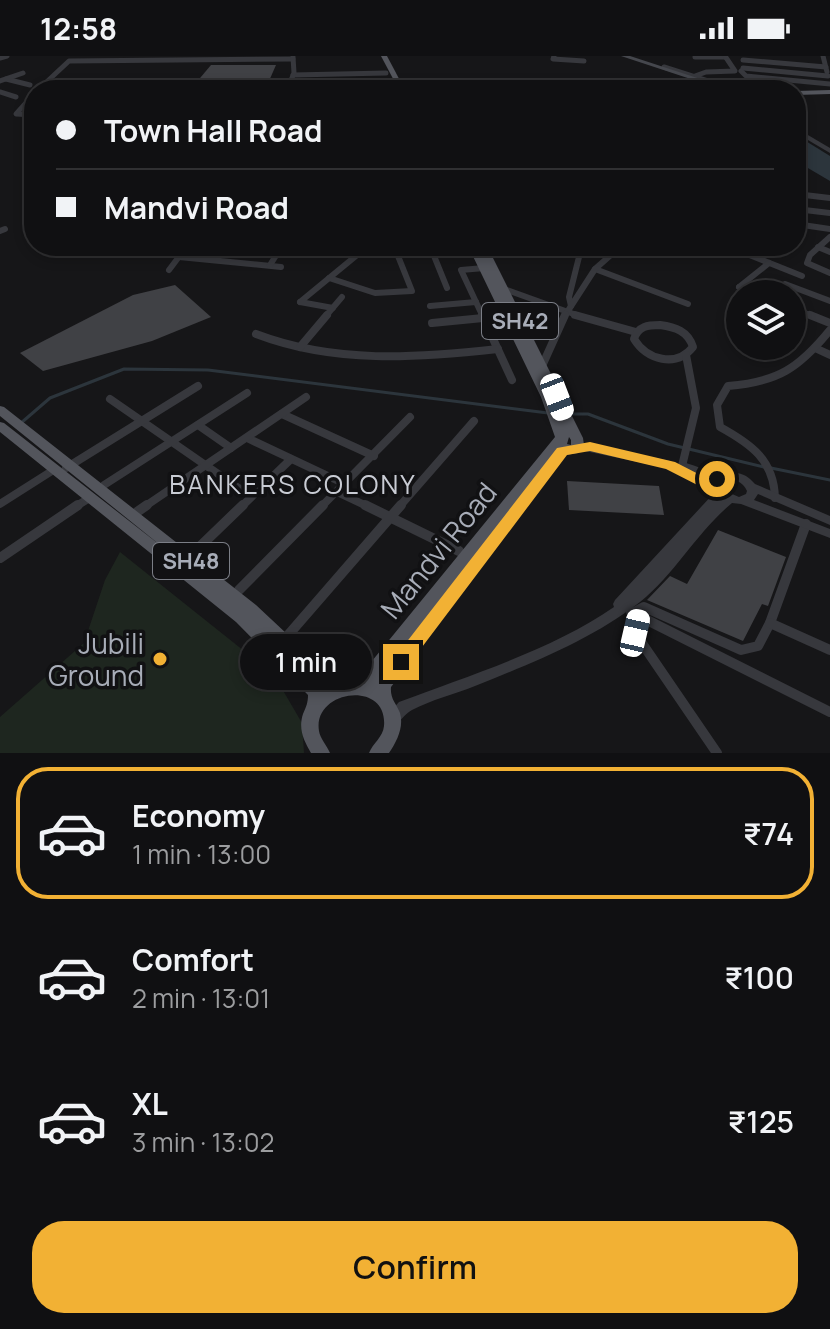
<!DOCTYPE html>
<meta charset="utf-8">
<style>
:root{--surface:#101012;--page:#1e1e20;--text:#f1f3f6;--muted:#9c9d9f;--line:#303032;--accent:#f2b134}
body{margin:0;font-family:Manrope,sans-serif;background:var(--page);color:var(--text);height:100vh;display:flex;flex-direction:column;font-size:30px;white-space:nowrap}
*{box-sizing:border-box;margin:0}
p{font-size:26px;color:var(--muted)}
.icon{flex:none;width:44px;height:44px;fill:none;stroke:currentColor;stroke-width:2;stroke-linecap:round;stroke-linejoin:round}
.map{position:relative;height:697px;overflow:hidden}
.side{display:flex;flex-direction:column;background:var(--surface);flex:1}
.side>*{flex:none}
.banner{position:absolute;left:24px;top:24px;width:782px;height:176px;border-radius:32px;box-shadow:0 4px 12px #0003,0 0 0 2px var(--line);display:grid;align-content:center;height:176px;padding:0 32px;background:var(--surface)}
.fabs{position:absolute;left:726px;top:224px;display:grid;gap:16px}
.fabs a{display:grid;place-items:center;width:80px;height:80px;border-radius:50%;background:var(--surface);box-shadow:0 4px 12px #0003,0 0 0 2px var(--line);font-size:40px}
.end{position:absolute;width:36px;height:36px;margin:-18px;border:10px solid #f2b134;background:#111;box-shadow:0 0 0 4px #111}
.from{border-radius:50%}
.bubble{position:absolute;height:56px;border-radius:28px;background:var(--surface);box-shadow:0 4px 12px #0003,0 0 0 2px var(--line);font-size:26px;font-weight:600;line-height:56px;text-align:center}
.car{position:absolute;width:24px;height:48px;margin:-24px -12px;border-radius:10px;box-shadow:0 0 6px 2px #0007;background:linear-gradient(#fff 24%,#345 0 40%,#fff 0 76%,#345 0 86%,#fff 0)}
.banner b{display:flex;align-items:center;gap:28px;height:76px;font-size:30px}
.banner b+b{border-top:2px solid var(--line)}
.banner i{width:20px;height:20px;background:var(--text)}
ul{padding:14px 0 0;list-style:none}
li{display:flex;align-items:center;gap:24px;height:132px;margin:0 16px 12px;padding:0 16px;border:4px solid transparent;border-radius:32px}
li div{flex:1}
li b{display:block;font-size:30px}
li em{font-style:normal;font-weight:600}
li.selected{border-color:var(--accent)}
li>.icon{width:72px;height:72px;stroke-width:1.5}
.button{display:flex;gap:16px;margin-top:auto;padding:16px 32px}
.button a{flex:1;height:92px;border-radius:32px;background:var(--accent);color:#111;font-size:32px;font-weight:600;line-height:92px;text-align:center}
.status{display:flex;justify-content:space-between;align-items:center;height:56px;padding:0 40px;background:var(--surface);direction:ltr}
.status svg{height:22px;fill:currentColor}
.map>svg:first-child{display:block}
.green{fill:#1e261f}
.water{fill:#2c353c}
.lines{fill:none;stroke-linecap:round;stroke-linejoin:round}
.stream{stroke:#2c353c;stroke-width:3}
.building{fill:#404145}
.minor-far3{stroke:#37383d;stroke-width:5}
.minor-far2{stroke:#37383d;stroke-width:6}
.minor-far1{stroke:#37383d;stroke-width:8}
.minor{stroke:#37383d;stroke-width:10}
.tertiary{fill:#37383d;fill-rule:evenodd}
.secondary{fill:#45474d;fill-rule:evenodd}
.primary{fill:#53555c;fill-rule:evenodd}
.route{fill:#f2b134}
.poi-dot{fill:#f2b134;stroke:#111113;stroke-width:3}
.labels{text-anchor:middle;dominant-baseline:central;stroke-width:7;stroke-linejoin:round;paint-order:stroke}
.shield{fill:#111113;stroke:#7b7e86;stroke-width:2}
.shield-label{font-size:22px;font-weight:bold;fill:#a8adb8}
.neighbourhood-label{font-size:26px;letter-spacing:2px;fill:#c9ccd4;stroke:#111113}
.near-street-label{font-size:28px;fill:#a8adb8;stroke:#111113}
.near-poi-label{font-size:28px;fill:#a8adb8;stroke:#111113;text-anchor:end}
</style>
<div class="status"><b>12:58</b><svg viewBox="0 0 49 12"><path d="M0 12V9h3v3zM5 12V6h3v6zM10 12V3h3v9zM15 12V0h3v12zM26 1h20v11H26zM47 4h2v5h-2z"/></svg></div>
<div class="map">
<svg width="830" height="697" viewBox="0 0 830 697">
<rect width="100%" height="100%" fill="#161618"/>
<path class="green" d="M120,496L274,619L302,667L304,697H0V661L84,587L105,524Z"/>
<path class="water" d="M796,79L830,100V125L796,105Z"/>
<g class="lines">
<g class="stream">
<path d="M567,358H588L668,388L764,411"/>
<path d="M21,367L50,342L124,313L208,314L548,357"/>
<path d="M771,412L830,424"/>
</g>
</g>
<g class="building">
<path d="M211,9H276L265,34H190Z"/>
<path d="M175,229L211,261L152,285L43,315L20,297L133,239Z"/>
<path d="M567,425L659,430L664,459L569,454Z"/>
<path d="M718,474L786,501L768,550L762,548L743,585L647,544L670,520L687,528Z"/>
</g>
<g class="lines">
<g class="minor-far3">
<path d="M554,0L553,3L584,5"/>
<path d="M823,0L827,16"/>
<path d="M695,1H725"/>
<path d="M0,2L7,0"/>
<path d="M743,4L826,11"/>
<path d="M664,11L736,34"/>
<path d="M743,12L828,20"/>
<path d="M741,15L746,20L830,28"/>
<path d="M293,19L386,17"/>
<path d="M695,20L706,16L735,15L725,0"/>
<path d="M6,23L30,29"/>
<path d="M0,25L23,17"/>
<path d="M38,34L69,5L293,3"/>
<path d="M287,34L294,17L293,1"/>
<path d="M0,36L16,41"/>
<path d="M34,38L16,58L34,59"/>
</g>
<g class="minor-far2">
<path d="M796,138L830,142"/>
<path d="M796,153L830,157"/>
<path d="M796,168L830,173"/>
<path d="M0,175L5,173"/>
<path d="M830,181L810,199L807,207L830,217"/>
<path d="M162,190L183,195"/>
<path d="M430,190L447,232"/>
<path d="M727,190L802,220"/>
<path d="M784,190L785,193"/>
<path d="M818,191L830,196"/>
<path d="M230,194L233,190"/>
<path d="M130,198L138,190"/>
<path d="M179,201L281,211"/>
<path d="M270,209L282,190"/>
<path d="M595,213L688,248"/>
<path d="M169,214L187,190"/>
<path d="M329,222L375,237L412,235L394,190"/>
<path d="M739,231L769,207"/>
<path d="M739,231L757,238"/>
<path d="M504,233L582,261"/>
<path d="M774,238L785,228L830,245"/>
<path d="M300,246L368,190"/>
<path d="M300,246L333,252"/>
<path d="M430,250L476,246"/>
<path d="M571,250L569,241L579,201"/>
<path d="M792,252L815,261"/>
<path d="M325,261L342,241"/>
<path d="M483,261L461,214L484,212"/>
<path d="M564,261L595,213L621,190"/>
</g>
<g class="minor-far1">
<path d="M482,259L512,324"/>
<path d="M575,259L636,276"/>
<path d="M810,259L830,267"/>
<path d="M432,267L483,262"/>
<path d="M660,269C675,271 688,275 693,291C676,312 647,304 634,283C638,270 648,269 660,269Z"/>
<path d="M256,278C335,308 416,302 498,293"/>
<path d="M300,291L327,259"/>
<path d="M815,292L830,299"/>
<path d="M542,310L565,259"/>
<path d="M110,343L250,440"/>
<path d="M282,358L374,400"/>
<path d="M198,369L231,392"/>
<path d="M247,382L345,428"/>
<path d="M682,410L696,352L686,299"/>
<path d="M66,412L198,330"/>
<path d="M104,429L247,337"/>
<path d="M337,436L369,451"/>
<path d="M775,442C774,404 751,388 720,371L717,349L728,330C778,326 799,312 830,274"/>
<path d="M0,448L55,413"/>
<path d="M75,451L91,441"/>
<path d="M144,451L306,341"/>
<path d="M241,451L291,403"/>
<path d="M321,451L410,361"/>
<path d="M399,451L474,365"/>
</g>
<g class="minor">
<path d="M365,449L459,495"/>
<path d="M137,456L147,449"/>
<path d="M0,502L78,449"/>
<path d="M186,504L243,449"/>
<path d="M239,534L323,449"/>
<path d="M631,556L830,656"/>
<path d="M633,557L644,551L741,594L758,590L770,567L806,468"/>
<path d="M639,560L635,577L717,697"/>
<path d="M770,567L830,594"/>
<path d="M283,585L401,449"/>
</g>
<g class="tertiary">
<path d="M796,72L830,92V97L796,77Z"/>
<path d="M579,386L670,405L681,410L686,407C696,410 708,415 718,416C734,418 742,413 755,428L830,460V469L758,438L754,444L830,473V482L741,448L732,447C697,476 675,518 640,546C591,584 532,607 475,630C455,638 431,644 412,654C404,658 401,666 393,670L388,668L386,663L388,658L399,646C468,620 554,593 614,551L613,548L615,544L714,437L667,412L575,393L574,390L575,387ZM695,417L714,423L711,426ZM728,424C737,423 743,427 747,435L746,438L739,441L725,435L722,428Z"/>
</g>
<path class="secondary" d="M621,0H630L734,34H724Z"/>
<g class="primary">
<path d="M381,0H387L405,34H399Z"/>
<path d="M830,34V38L796,39V35Z"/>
<path d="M468,190H487L583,382L584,389L578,397L566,399L391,631C390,643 396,647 400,657C404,671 397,685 389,697H369C373,687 383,681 384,670C388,623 312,634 319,675C320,682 327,690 330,697H311C304,685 298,673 303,658C306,651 308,647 308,639L236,566L0,376V366L4,367L165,493L0,360V350L4,351L256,549L334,622L346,624L363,616L555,381L541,341ZM569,381L571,384V389L567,388Z"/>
</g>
</g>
<path class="route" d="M590,386L675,406L710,424L712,420H722L724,434L717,439L666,413L590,395L567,399L407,611H395L392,606L395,601L557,392Z"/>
<circle class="poi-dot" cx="160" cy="603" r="8"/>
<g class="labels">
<g class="shield">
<rect x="482" y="247" width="76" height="36" rx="6"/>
<rect x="153" y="487" width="76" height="36" rx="6"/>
</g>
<g class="shield-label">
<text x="520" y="265">SH42</text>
<text x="191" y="505">SH48</text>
</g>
<g class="neighbourhood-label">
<text x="293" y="428">BANKERS COLONY</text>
</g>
<g class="near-street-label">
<text transform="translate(438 494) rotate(-51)">Mandvi Road</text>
</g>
<g class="near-poi-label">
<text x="144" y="587">Jubili<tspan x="144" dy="32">Ground</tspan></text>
</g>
</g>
</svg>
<div class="fabs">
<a><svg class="icon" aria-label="layers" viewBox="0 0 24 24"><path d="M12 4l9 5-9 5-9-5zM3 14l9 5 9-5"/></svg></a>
</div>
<i class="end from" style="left:717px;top:423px"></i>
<i class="end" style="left:401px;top:606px"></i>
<div class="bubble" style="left:240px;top:578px;width:132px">1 min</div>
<i class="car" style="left:557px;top:341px;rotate:159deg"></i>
<i class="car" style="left:635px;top:577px;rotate:13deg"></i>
<div class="banner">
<b><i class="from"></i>Town Hall Road</b>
<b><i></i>Mandvi Road</b>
</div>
</div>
<section class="side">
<ul>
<li class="selected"><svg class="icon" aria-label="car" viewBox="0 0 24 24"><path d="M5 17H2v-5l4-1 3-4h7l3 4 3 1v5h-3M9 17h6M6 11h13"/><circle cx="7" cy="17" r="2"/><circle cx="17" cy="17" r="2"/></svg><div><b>Economy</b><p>1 min · 13:00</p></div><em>₹74</em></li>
<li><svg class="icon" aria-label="car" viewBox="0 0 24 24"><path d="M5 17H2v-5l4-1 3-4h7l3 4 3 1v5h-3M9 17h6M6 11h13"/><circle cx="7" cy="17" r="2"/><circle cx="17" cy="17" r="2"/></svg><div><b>Comfort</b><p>2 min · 13:01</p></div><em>₹100</em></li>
<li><svg class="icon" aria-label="car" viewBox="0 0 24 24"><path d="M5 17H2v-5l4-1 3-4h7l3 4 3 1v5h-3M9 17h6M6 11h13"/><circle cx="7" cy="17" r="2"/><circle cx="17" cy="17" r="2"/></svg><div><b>XL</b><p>3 min · 13:02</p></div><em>₹125</em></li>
</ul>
<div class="button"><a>Confirm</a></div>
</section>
